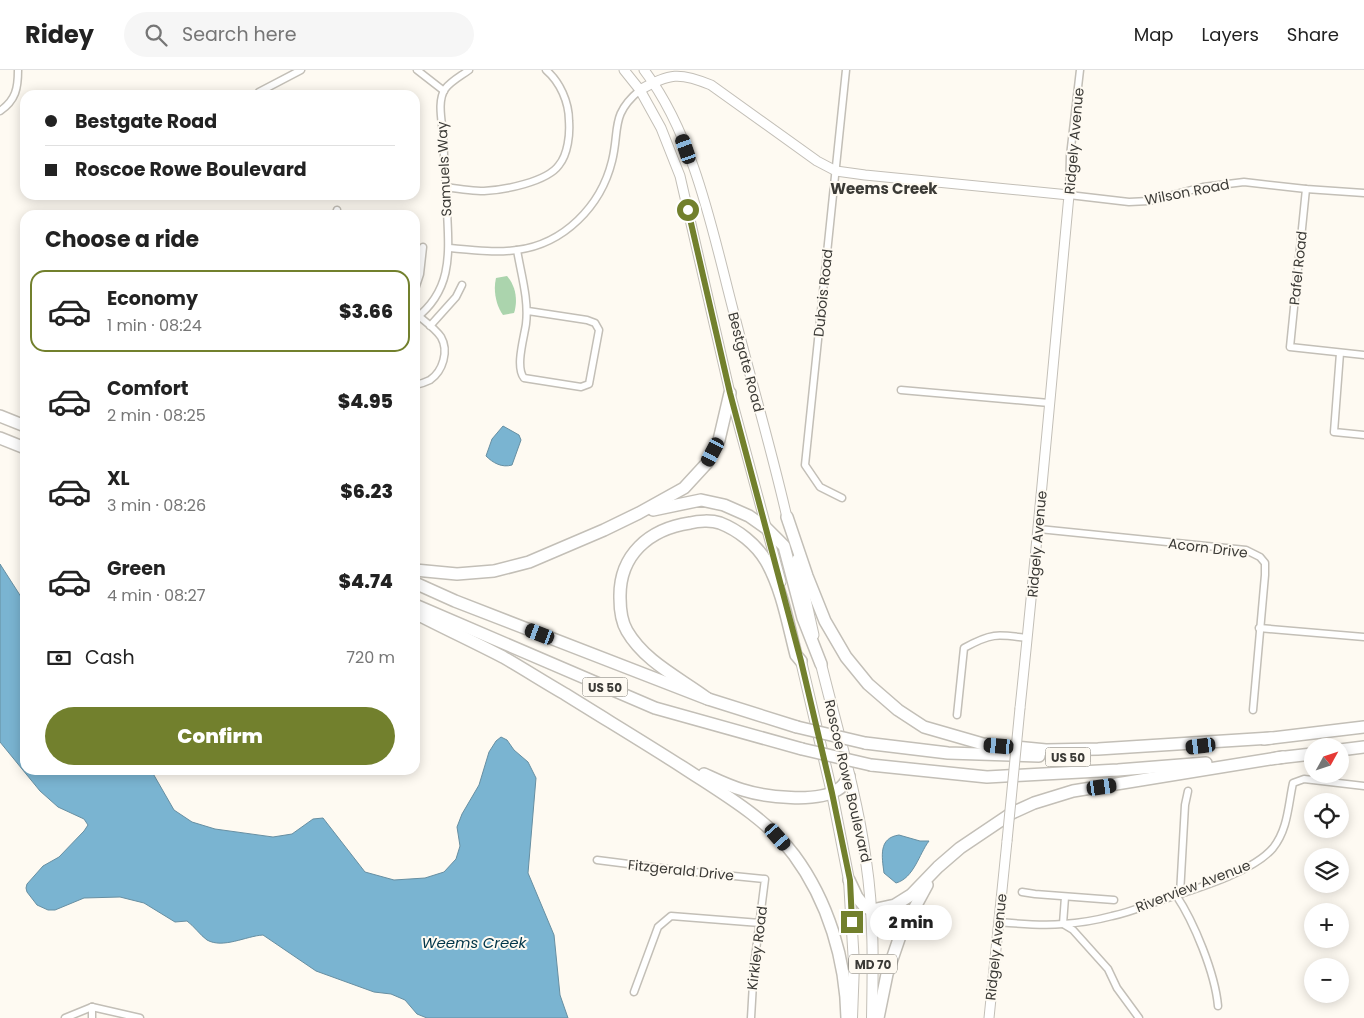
<!DOCTYPE html>
<meta charset="utf-8">
<style>
:root{--surface:#fff;--page:#f6f6f6;--text:#222;--muted:#767676;--line:#e0e0e0;--accent:#72802d}
body{margin:0;font-family:Poppins,sans-serif;background:var(--page);color:var(--text);height:100vh;display:flex;flex-direction:column;font-size:19px;white-space:nowrap}
*{box-sizing:border-box;margin:0}
p{font-size:16px;color:var(--muted)}
.icon{flex:none;width:28px;height:28px;fill:none;stroke:currentColor;stroke-width:2;stroke-linecap:round;stroke-linejoin:round}
.map{position:relative;flex:1;overflow:hidden}
.sheet{position:absolute;left:20px;top:140px;width:400px;height:565px;display:flex;flex-direction:column;background:var(--surface);border-radius:15px;box-shadow:0 2px 12px #0003}
.sheet>*{flex:none}
.guide{position:absolute;left:20px;top:20px;width:400px;height:110px;border-radius:15px;box-shadow:0 2px 12px #0003;display:grid;align-content:center;height:110px;padding:0 25px;background:var(--surface)}
.needle{width:32px;rotate:50deg}
.fabs{position:absolute;left:1304px;top:668px;display:grid;gap:10px}
.fabs a{display:grid;place-items:center;width:45px;height:45px;border-radius:50%;background:var(--surface);box-shadow:0 2px 12px #0003;font-size:25px}
.end{position:absolute;width:22px;height:22px;margin:-11px;border:6px solid #72802d;background:#fff;box-shadow:0 0 0 2px #fff}
.from{border-radius:50%}
.bubble{position:absolute;height:35px;border-radius:18px;background:var(--surface);box-shadow:0 2px 12px #0003;font-size:16px;font-weight:800;line-height:35px;text-align:center}
.car{position:absolute;width:15px;height:30px;margin:-15px -8px;border-radius:6px;box-shadow:0 0 4px 1px #0007;background:linear-gradient(#222 24%,#8ab4d8 0 40%,#222 0 76%,#8ab4d8 0 86%,#222 0)}
.guide b{display:flex;align-items:center;gap:18px;height:48px;font-size:19px}
.guide b+b{border-top:1px solid var(--line)}
.guide i{width:12px;height:12px;background:var(--text)}
ul{padding:0;list-style:none}
li{display:flex;align-items:center;gap:15px;height:82px;margin:0 10px 8px;padding:0 15px;border:2px solid transparent;border-radius:15px}
li div{flex:1}
li b{display:block;font-size:19px}
li em{font-style:normal;font-weight:800}
li.selected{border-color:var(--accent)}
li>.icon{width:45px;height:45px;stroke-width:1.5}
h2{padding:0 25px;font-size:22px;line-height:60px}
.pay{display:flex;align-items:center;gap:12px;height:55px;padding:0 25px;font-size:19px}
.pay p{margin-inline-start:auto}
.primary-button{display:flex;gap:10px;margin-top:auto;padding:10px 25px}
.primary-button a{flex:1;height:58px;border-radius:30px;background:var(--accent);color:#fff;font-size:20px;font-weight:800;line-height:58px;text-align:center}
header{display:flex;align-items:center;gap:30px;box-sizing:border-box;height:70px;padding:0 25px;background:var(--surface);border-bottom:1px solid var(--line)}
header strong{font-size:24px}
nav{display:flex;gap:28px;margin-inline-start:auto;font-size:18px}
.search{width:350px;height:45px;background:var(--page);display:flex;align-items:center;gap:12px;box-sizing:border-box;padding:0 18px;border-radius:28px;color:var(--muted);font-size:19px}
.map>svg:first-child{display:block}
.green{fill:#abd4ad}
.water{fill:#7ab4d1;stroke:#678fa2}
.lines{fill:none;stroke-linecap:round;stroke-linejoin:round}
.minor-casing{stroke:#c3bfb7;stroke-width:9}
.secondary-casing{stroke:#c3bfb7;stroke-width:11}
.primary-casing{stroke:#c3bfb7;stroke-width:12}
.motorway-casing{stroke:#c3bfb7;stroke-width:14}
.minor{stroke:#fff;stroke-width:6}
.secondary{stroke:#fff;stroke-width:9}
.primary{stroke:#fff;stroke-width:10}
.motorway{stroke:#fff;stroke-width:11}
.secondary-bridge-casing{stroke:#c3bfb7;stroke-width:11;stroke-linecap:butt}
.motorway-bridge-casing{stroke:#c3bfb7;stroke-width:14;stroke-linecap:butt}
.secondary-bridge{stroke:#fff;stroke-width:9}
.motorway-bridge{stroke:#fff;stroke-width:11}
.route{stroke:#72802d;stroke-width:6}
.labels{text-anchor:middle;dominant-baseline:central;stroke-width:4;stroke-linejoin:round;paint-order:stroke}
.shield{fill:#fefaf2;stroke:#76746e;stroke-width:1}
.shield-label{font-size:12px;font-weight:bold;fill:#3b3a36}
.street-label{font-size:14px;fill:#3b3a36;stroke:#fefaf2}
.neighbourhood-label{font-size:15px;font-weight:bold;fill:#3b3a36;stroke:#fefaf2}
.water-label{font-size:15px;font-style:italic;fill:#003549;stroke:#fefaf2}
</style>
<header>
<strong>Ridey</strong>
<div class="search"><svg class="icon" aria-label="search" viewBox="0 0 24 24"><circle cx="10" cy="10" r="6"/><path d="M15 15l6 6"/></svg>Search here</div>
<nav><a>Map</a><a>Layers</a><a>Share</a></nav>
</header>
<div class="map">
<svg width="1364" height="948" viewBox="0 0 1364 948">
<rect width="100%" height="100%" fill="#fefaf2"/>
<path class="green" d="M507,206C516,216 518,231 514,243L503,245C496,236 493,220 496,208Z"/>
<g class="water">
<path d="M503,356L519,365L521,370L512,395C502,398 493,393 486,386L492,369Z"/>
<path d="M0,494L25,533V700H151L174,740L192,752L215,759L273,767L292,764L313,749L323,748L365,802L394,810L425,808L444,802L456,789L460,776L457,757L462,744L479,715L489,682L496,671L501,667L507,670L514,680L528,692L536,708L528,803L554,865L560,925L568,948H427L417,944L405,930L391,924L374,922L316,901L263,865C246,866 223,879 207,870C200,865 194,856 187,851L175,852L144,833L120,827L84,828L55,840H48L37,835L27,822L26,818L27,814L43,796L59,787L84,761L88,755L84,749L58,737L40,721L0,672Z"/>
<path d="M899,765L920,771H929C919,784 914,808 896,813L884,803C882,787 878,768 899,765Z"/>
</g>
<g class="lines">
<defs>
<g id="minor">
<path d="M417,0L444,21"/>
<path d="M1080,0L1070,86L1069,125L1129,132L1149,131L1203,117L1244,112L1306,119L1364,123"/>
<path d="M259,22L301,0"/>
<path d="M0,41C16,30 18,18 18,0"/>
<path d="M446,117C459,119 472,121 484,121C504,120 547,112 559,95C568,84 570,64 569,51C569,32 560,12 546,0"/>
<path d="M1306,119L1290,277L1364,285"/>
<path d="M336,145L337,140"/>
<path d="M449,178C471,180 495,183 517,180C564,174 601,136 612,91C620,59 610,45 640,20"/>
<path d="M517,180C521,204 529,230 526,254C524,268 515,297 524,308L581,317L589,314L599,260L595,253L587,250L528,241"/>
<path d="M415,219L420,204L423,177"/>
<path d="M415,243C423,250 435,258 441,267C449,281 443,301 430,310C426,312 420,314 415,315"/>
<path d="M415,249C453,220 449,183 447,141C446,115 444,90 443,64C442,51 437,31 445,19C451,11 461,6 469,0"/>
<path d="M430,256L456,227L462,215"/>
<path d="M1340,283L1334,362L1364,365"/>
<path d="M901,320L1049,333"/>
<path d="M842,428L820,417L805,395L846,0"/>
<path d="M1039,459L1246,480L1260,487L1265,493V505L1253,640"/>
<path d="M1259,558L1364,567"/>
<path d="M957,645L964,578C991,563 997,564 1027,568"/>
<path d="M597,790L684,801L765,809L754,896L751,948"/>
<path d="M1022,822L1035,824L1114,830"/>
<path d="M1180,824L1185,735L1188,721"/>
<path d="M1176,825C1194,852 1215,903 1218,936"/>
<path d="M1065,827L1063,854L1073,860L1108,899L1117,918L1139,948"/>
<path d="M999,852C1020,854 1042,856 1063,854C1080,853 1097,850 1112,846C1127,843 1142,837 1156,832C1188,821 1251,804 1273,778C1288,759 1288,736 1293,713L1304,709L1364,716"/>
<path d="M634,922L658,857L671,846L760,853"/>
<path d="M92,937L140,948"/>
<path d="M65,948L92,937"/>
<path d="M92,948V937"/>
</g>
<g id="secondary">
<path d="M624,0L640,20L661,58L680,106L730,323L781,512"/>
<path d="M644,0C696,68 714,169 736,251C753,318 773,385 788,452"/>
<path d="M640,20C669,3 680,2 711,15L817,91L836,101L865,105L1069,125C1053,296 1038,467 1020,638"/>
<path d="M797,489L814,565"/>
<path d="M989,948L1007,771"/>
</g>
<g id="primary">
<path d="M801,591L832,723L849,810L854,894L852,948"/>
<path d="M821,594C837,659 857,725 866,791C874,844 873,896 872,948"/>
</g>
<g id="motorway">
<path d="M0,346L25,356"/>
<path d="M0,368L25,378"/>
<path d="M653,440L701,430L724,435L749,446L766,458L784,476L803,548L821,594"/>
<path d="M787,447L807,506L825,551L846,587L868,614L898,640L924,657L983,674L1046,680L1098,679L1271,668"/>
<path d="M415,500L457,504L494,501L529,492L604,460L639,443L684,418L707,393L719,370L730,323"/>
<path d="M415,513L455,531L708,629L797,657"/>
<path d="M415,535L655,638L802,679"/>
<path d="M415,543C444,558 474,572 503,587C524,599 544,612 565,624C605,649 645,673 684,698C722,723 766,748 794,785C828,831 846,890 847,948"/>
<path d="M708,629C680,608 645,592 627,561C621,551 620,540 620,528C619,485 649,459 690,453C698,451 711,450 720,453C738,460 756,474 766,491C782,519 788,554 796,585L801,591"/>
<path d="M1264,669L1364,657"/>
<path d="M865,673L948,683L1039,686"/>
<path d="M1340,680L1364,677"/>
<path d="M1277,688L1312,684"/>
<path d="M871,695L987,707L1118,700L1206,693"/>
<path d="M704,704C717,710 729,716 743,720C765,727 817,733 837,720C843,717 846,712 849,706"/>
<path d="M849,810L857,827L865,837L872,840L895,835L911,825L938,797L960,778L1012,743L1034,733L1073,721L1283,687"/>
<path d="M878,948L887,904L901,863L927,815"/>
</g>
</defs>
<use href="#minor" class="minor-casing"/>
<use href="#secondary" class="secondary-casing"/>
<use href="#primary" class="primary-casing"/>
<use href="#motorway" class="motorway-casing"/>
<use href="#minor" class="minor"/>
<use href="#secondary" class="secondary"/>
<use href="#primary" class="primary"/>
<use href="#motorway" class="motorway"/>
<defs>
<path id="secondary-bridge" d="M1007,771L1020,638"/>
<g id="motorway-bridge">
<path d="M797,657L865,673"/>
<path d="M802,679L871,695"/>
</g>
</defs>
<use href="#secondary-bridge" class="secondary-bridge-casing"/>
<use href="#motorway-bridge" class="motorway-bridge-casing"/>
<use href="#secondary-bridge" class="secondary-bridge"/>
<use href="#motorway-bridge" class="motorway-bridge"/>
</g>
<g class="lines">
<path class="route" d="M688,140L730,323L801,591L832,723L850,810L852,852"/>
</g>
<g class="labels">
<g class="shield">
<rect x="582.5" y="607.5" width="45" height="19" rx="4"/>
<rect x="1045.5" y="677.5" width="45" height="19" rx="4"/>
<rect x="849" y="884.5" width="48" height="19" rx="4"/>
</g>
<g class="shield-label">
<text x="605" y="617">US 50</text>
<text x="1068" y="687">US 50</text>
<text x="873" y="894">MD 70</text>
</g>
<g class="street-label">
<text transform="translate(1074 71) rotate(-85)">Ridgely Avenue</text>
<text transform="translate(444 99) rotate(-93)">Samuels Way</text>
<text transform="translate(1187 122) rotate(-11)">Wilson Road</text>
<text transform="translate(1298 198) rotate(-84)">Pafel Road</text>
<text transform="translate(823 223) rotate(-84)">Dubois Road</text>
<text transform="translate(746 292) rotate(75)">Bestgate Road</text>
<text transform="translate(1037 474) rotate(-85)">Ridgely Avenue</text>
<text transform="translate(1208 478) rotate(7)">Acorn Drive</text>
<text transform="translate(848 711) rotate(77)">Roscoe Rowe Boulevard</text>
<text transform="translate(681 800) rotate(6)">Fitzgerald Drive</text>
<text transform="translate(1193 816) rotate(-21)">Riverview Avenue</text>
<text transform="translate(996 877) rotate(-84)">Ridgely Avenue</text>
<text transform="translate(757 878) rotate(-83)">Kirkley Road</text>
</g>
<g class="neighbourhood-label">
<text x="884" y="118">Weems Creek</text>
</g>
<g class="water-label">
<text x="474" y="872">Weems Creek</text>
</g>
</g>
</svg>
<div class="fabs">
<a><svg class="needle" viewBox="-14 -14 28 28"><path d="M0-13l5 13h-10z" fill="#e53935"/><path d="M0 13l5-13h-10z" fill="#767676"/></svg></a>
<a><svg class="icon" aria-label="locate" viewBox="0 0 24 24"><circle cx="12" cy="12" r="6"/><path d="M12 2v4M12 18v4M2 12h4M18 12h4"/></svg></a>
<a><svg class="icon" aria-label="layers" viewBox="0 0 24 24"><path d="M12 4l9 5-9 5-9-5zM3 14l9 5 9-5"/></svg></a>
<a>+</a>
<a>−</a>
</div>
<i class="end from" style="left:688px;top:140px"></i>
<i class="end" style="left:852px;top:852px"></i>
<div class="bubble" style="left:870px;top:835px;width:82px">2 min</div>
<i class="car" style="left:686px;top:79px;rotate:341deg"></i>
<i class="car" style="left:713px;top:382px;rotate:208deg"></i>
<i class="car" style="left:540px;top:564px;rotate:291deg"></i>
<i class="car" style="left:999px;top:676px;rotate:275deg"></i>
<i class="car" style="left:1201px;top:676px;rotate:263deg"></i>
<i class="car" style="left:1102px;top:717px;rotate:82deg"></i>
<i class="car" style="left:778px;top:767px;rotate:139deg"></i>
<div class="guide">
<b><i class="from"></i>Bestgate Road</b>
<b><i></i>Roscoe Rowe Boulevard</b>
</div>
<section class="sheet">
<h2>Choose a ride</h2>
<ul>
<li class="selected"><svg class="icon" aria-label="car" viewBox="0 0 24 24"><path d="M5 17H2v-5l4-1 3-4h7l3 4 3 1v5h-3M9 17h6M6 11h13"/><circle cx="7" cy="17" r="2"/><circle cx="17" cy="17" r="2"/></svg><div><b>Economy</b><p>1 min · 08:24</p></div><em>$3.66</em></li>
<li><svg class="icon" aria-label="car" viewBox="0 0 24 24"><path d="M5 17H2v-5l4-1 3-4h7l3 4 3 1v5h-3M9 17h6M6 11h13"/><circle cx="7" cy="17" r="2"/><circle cx="17" cy="17" r="2"/></svg><div><b>Comfort</b><p>2 min · 08:25</p></div><em>$4.95</em></li>
<li><svg class="icon" aria-label="car" viewBox="0 0 24 24"><path d="M5 17H2v-5l4-1 3-4h7l3 4 3 1v5h-3M9 17h6M6 11h13"/><circle cx="7" cy="17" r="2"/><circle cx="17" cy="17" r="2"/></svg><div><b>XL</b><p>3 min · 08:26</p></div><em>$6.23</em></li>
<li><svg class="icon" aria-label="car" viewBox="0 0 24 24"><path d="M5 17H2v-5l4-1 3-4h7l3 4 3 1v5h-3M9 17h6M6 11h13"/><circle cx="7" cy="17" r="2"/><circle cx="17" cy="17" r="2"/></svg><div><b>Green</b><p>4 min · 08:27</p></div><em>$4.74</em></li>
</ul>
<div class="pay"><svg class="icon" aria-label="cash" viewBox="0 0 24 24"><path d="M3 7h18v10H3z"/><circle cx="12" cy="12" r="2"/></svg>Cash<p>720 m</p></div>
<div class="primary-button"><a>Confirm</a></div>
</section>
</div>
